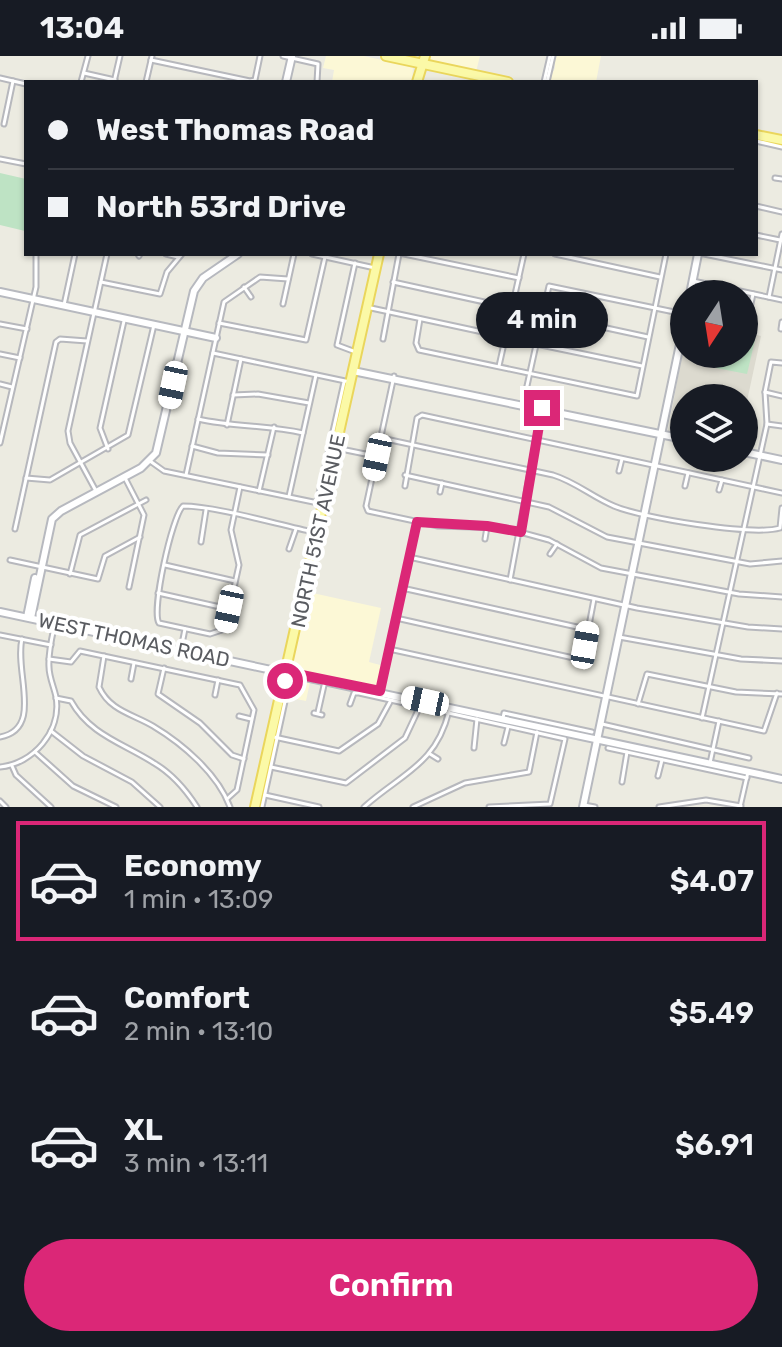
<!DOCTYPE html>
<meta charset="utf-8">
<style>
:root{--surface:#171b24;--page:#20242c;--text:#f1f3f6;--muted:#9ea1a6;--line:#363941;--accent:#db2777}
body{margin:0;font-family:Rubik,sans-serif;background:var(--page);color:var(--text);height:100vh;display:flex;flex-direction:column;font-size:30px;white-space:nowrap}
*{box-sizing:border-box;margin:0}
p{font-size:26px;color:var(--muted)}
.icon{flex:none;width:44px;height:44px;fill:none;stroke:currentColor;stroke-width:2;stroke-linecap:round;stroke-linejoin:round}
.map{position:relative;height:751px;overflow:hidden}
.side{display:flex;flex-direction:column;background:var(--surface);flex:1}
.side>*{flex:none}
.top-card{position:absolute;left:24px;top:24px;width:734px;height:176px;border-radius:0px;box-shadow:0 2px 6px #0004;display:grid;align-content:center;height:176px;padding:0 24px;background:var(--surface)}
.needle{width:52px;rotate:192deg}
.tools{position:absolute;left:670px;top:224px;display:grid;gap:16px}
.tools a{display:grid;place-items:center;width:88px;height:88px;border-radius:50%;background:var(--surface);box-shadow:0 2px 6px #0004;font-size:40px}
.end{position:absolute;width:36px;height:36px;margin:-18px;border:10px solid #db2777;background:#fff;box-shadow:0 0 0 4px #fff}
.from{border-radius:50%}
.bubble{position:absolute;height:56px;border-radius:28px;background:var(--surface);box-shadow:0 2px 6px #0004;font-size:26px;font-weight:600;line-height:56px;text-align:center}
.car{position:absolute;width:24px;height:48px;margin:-24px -12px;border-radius:10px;box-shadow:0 0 6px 2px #0007;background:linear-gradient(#fff 24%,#345 0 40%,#fff 0 76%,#345 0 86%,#fff 0)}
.top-card b{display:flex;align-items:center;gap:28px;height:76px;font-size:30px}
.top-card b+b{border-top:2px solid var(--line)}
.top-card i{width:20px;height:20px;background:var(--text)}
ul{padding:14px 0 0;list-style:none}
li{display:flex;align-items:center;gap:24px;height:120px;margin:0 16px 12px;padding:0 8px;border:4px solid transparent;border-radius:0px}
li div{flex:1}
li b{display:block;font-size:30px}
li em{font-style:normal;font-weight:600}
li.selected{border-color:var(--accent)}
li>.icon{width:72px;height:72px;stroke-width:1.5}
.primary-button{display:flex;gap:16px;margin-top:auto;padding:16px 24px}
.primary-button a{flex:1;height:92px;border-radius:48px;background:var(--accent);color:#fff;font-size:32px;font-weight:600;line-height:92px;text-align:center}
.status{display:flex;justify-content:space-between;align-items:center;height:56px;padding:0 40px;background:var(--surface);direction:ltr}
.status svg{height:22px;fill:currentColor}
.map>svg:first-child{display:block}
.commercial{fill:#fcf8d6}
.education{fill:#dcdacf}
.green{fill:#bee3c4}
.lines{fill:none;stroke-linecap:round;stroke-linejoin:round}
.street-casing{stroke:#b7b8bd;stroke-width:7}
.secondary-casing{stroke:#b7b9bf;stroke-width:10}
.primary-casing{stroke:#ead65c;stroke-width:12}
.street{stroke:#fff;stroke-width:3}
.secondary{stroke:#fff;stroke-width:6}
.primary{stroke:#fbf9a7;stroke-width:8}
.route{stroke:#db2777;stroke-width:10}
.labels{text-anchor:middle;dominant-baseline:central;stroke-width:8;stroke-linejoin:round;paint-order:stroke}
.street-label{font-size:20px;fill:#5a5c61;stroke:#fff}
</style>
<div class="status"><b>13:04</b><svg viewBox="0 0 49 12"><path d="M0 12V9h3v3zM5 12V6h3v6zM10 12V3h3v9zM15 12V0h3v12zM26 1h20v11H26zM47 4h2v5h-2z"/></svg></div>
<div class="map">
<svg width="782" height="751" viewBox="0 0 782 751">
<rect width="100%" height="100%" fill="#ecebe1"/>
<g class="commercial">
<path d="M326,0H364L413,11L412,26H332L334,14L323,12Z"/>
<path d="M427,0H480L476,16L427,5Z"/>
<path d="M554,0H601L596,26H548L555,12Z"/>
<path d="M308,536L381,552L369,606L384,610L378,631L292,612Z"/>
<path d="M290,622L310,626L306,645L285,641Z"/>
</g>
<path class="education" d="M744,276L761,280L744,359V342H684V378L668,375L684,288V298H744Z"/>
<g class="green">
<path d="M0,117L26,123L25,175L0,169Z"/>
<path d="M756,280L747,318L716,312L719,298H744V284L754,286Z"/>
</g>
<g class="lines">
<defs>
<g id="street">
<path d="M283,0L318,8L317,26"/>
<path d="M151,4L250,25L255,24L260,0"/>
<path d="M84,17L115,24"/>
<path d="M0,22L26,28"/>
<path d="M81,26L88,0"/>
<path d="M114,26L120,0"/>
<path d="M146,26L152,0"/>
<path d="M544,26L550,0"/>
<path d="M547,26L553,0"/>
<path d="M4,68L13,25"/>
<path d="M756,85L782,91"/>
<path d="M0,103L26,108"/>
<path d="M775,122L782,123"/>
<path d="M756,150L782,156"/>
<path d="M756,179L780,184"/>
<path d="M166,198L178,201"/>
<path d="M312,198L375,212"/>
<path d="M404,198L519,222"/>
<path d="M555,198L660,221"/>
<path d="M704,198L782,214"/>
<path d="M139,200L140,198"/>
<path d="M693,225L782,244"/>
<path d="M101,226L160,238L167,216L182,198"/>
<path d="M393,226L512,252"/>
<path d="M244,231L251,241"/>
<path d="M769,241L782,178"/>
<path d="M283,248L294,198"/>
<path d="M64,249L75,198"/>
<path d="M371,252L506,281"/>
<path d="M542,258L648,281"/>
<path d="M420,263L416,287L419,294L637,340L666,198"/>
<path d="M219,267L306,284L325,201"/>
<path d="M747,267L753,238"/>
<path d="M0,268L27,273"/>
<path d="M781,273L782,266"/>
<path d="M383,283L399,198"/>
<path d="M536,288L642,310"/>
<path d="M353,295L337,289L355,207"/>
<path d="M213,297L350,326"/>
<path d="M0,298L20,302"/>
<path d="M499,310L524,198"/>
<path d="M394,320L366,450L368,455L438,470L505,472L549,484L601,512L739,538L782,541"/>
<path d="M0,328L12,331"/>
<path d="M765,336L782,340"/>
<path d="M233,339L258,338L309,347"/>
<path d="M523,348L549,230L684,258"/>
<path d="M198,363C233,371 267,369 303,377"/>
<path d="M767,368L782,370"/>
<path d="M227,369L241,303"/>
<path d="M381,382L553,419C576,426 592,441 614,450C642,462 753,480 780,472L782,452"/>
<path d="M0,387L36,231V198"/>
<path d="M192,390L218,397L268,399"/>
<path d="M336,392L375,400"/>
<path d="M108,393L100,372L124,265"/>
<path d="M150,405L164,415L323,448"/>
<path d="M619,415L622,403"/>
<path d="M186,419L224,246L260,221L288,223"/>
<path d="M405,419L549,451L607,481L750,508L782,505"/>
<path d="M124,420L144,459L129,531"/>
<path d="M26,422L50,424L128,379L154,269"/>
<path d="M405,430L417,362L422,359L782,437"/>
<path d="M685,430L688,417"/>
<path d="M240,431L231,474L239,509L225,573L210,578L159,567C151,555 172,460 183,450C216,450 279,469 314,476"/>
<path d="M719,434L722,424"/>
<path d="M96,435L70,387L68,375L107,198"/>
<path d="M259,435L274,371"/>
<path d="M440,436L442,427"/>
<path d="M289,440L316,319"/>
<path d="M317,447L344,326"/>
<path d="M15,473L56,286L60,283L87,285"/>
<path d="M485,483L487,471"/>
<path d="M201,486L206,454"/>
<path d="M289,493L296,473"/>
<path d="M550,498L557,488"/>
<path d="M409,501L637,552L748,571L782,573"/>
<path d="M10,504L98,523L105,500L140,481"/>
<path d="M165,509L235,525"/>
<path d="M70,518L80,479L146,444"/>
<path d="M510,524L541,356"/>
<path d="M402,532L586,573"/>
<path d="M158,537L229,553"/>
<path d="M396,562L578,603L583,601L594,543"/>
<path d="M0,579L51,589"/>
<path d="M619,581L741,603L782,605"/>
<path d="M181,593L185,573"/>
<path d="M389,593L764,675L777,637"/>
<path d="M104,600L99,631C110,655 133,658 153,670C183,688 218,718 230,751"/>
<path d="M49,603L71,606L80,595L240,629L254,654L237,734L227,743"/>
<path d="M164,612L158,638L200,667L232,699L244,703"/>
<path d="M131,623L134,607"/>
<path d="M380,635L417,466"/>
<path d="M215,639L218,624"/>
<path d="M56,642L71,645C90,679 123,687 154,707C171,717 186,734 197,751"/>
<path d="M350,648L354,637H359L565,683L550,748L489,751"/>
<path d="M638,648L647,618L736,636L782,638"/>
<path d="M318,656L325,625"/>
<path d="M314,657L322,659"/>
<path d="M239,660L251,663"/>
<path d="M503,662L504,657L592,676"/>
<path d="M702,662L767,368L765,336L771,306L782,307"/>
<path d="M602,668L749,702"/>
<path d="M51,675L83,700L132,726L160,751"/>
<path d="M0,681C44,673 14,616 22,583"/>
<path d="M274,681L339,695L378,668L390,646"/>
<path d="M504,687L508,671"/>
<path d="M474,692L477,663"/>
<path d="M608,692L747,722"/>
<path d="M35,696L73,730L116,751"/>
<path d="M430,698L438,703"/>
<path d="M710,707L719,665"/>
<path d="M12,710L16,719L51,751"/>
<path d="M0,711C33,708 62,675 56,641C54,631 49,621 49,611C48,596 52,581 55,567"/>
<path d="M271,711L346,727L405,682L420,650"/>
<path d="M658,720L662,704"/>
<path d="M622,726L627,696"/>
<path d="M265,739L319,751"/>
<path d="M0,745L6,751"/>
<path d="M584,749L595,751"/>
<path d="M262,751L286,641"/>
<path d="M364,751C402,717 436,709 449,655"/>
<path d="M413,751L465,727L529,716L537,676"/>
<path d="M659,751L706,744L741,750"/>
<path d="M740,751L748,716"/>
</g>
<g id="secondary">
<path d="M286,26L292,0"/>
<path d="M0,236L216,282"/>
<path d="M690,238L698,198"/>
<path d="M353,315L684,383"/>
<path d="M744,396L782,404"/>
<path d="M0,556L782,723"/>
<path d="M27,561L35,522"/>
<path d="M31,562L52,463L61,455L141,412L156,397L194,235L203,222L238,198"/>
<path d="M583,751L684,269"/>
</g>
<g id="primary">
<path d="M386,0L508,26"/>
<path d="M417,26L425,0"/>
<path d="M756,79L782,84"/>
<path d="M255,751L379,198"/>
</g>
</defs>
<use href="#street" class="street-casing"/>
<use href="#secondary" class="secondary-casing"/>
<use href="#primary" class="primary-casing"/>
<use href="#street" class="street"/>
<use href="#secondary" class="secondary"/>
<use href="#primary" class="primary"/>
</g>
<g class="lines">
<path class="route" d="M285,625L287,616L380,635L417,466L487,470L521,476L542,352"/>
</g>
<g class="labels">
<g class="street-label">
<text transform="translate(318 475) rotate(-78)">NORTH 51ST AVENUE</text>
<text transform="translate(134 584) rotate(12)">WEST THOMAS ROAD</text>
</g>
</g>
</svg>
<div class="tools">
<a><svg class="needle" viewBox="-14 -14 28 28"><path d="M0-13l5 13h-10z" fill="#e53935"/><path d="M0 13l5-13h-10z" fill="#9ea1a6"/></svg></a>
<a><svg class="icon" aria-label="layers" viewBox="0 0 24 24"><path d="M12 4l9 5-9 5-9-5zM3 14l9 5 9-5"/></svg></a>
</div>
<i class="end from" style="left:285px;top:625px"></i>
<i class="end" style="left:542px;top:352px"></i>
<div class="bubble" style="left:476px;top:236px;width:132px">4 min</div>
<i class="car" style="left:173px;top:329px;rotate:192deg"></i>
<i class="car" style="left:377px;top:401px;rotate:192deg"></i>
<i class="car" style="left:229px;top:553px;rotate:192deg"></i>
<i class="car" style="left:585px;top:589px;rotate:10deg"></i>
<i class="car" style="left:425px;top:645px;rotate:282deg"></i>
<div class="top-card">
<b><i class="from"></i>West Thomas Road</b>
<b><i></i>North 53rd Drive</b>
</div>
</div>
<section class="side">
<ul>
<li class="selected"><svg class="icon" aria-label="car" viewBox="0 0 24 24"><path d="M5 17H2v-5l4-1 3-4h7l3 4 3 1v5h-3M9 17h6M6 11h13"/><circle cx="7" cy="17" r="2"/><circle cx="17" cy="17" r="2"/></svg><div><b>Economy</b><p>1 min · 13:09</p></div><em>$4.07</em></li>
<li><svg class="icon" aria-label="car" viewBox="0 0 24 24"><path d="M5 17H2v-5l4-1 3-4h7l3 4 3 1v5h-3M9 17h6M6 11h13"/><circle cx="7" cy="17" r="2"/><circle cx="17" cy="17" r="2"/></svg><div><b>Comfort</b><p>2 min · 13:10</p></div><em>$5.49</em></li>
<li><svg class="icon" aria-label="car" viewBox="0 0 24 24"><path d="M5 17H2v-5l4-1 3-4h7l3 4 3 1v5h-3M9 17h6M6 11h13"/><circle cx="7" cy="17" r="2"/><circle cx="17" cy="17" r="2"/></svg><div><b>XL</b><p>3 min · 13:11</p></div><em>$6.91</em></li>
</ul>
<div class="primary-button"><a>Confirm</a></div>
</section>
